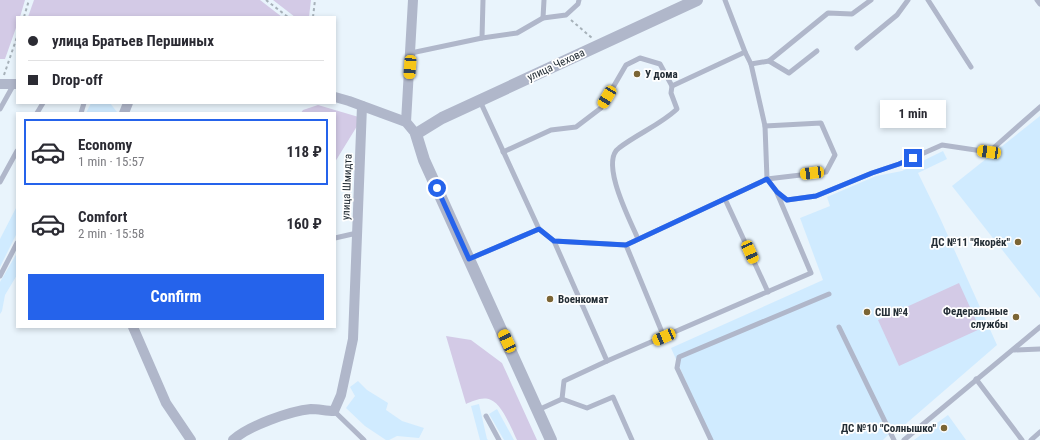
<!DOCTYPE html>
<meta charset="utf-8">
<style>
:root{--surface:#fff;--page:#f2f2f3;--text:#2b2b33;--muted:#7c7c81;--line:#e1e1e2;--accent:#2563eb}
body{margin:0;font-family:"Roboto Condensed",sans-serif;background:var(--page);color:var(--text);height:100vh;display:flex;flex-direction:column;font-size:15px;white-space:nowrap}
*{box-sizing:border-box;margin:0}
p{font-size:13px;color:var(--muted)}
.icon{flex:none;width:22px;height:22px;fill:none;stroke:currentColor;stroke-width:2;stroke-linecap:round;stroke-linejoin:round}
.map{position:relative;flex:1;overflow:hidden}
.sheet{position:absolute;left:16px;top:112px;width:320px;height:216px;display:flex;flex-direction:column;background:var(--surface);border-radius:0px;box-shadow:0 2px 6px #0003}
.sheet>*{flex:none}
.guide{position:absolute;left:16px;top:16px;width:320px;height:88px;border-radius:0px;box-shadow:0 2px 6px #0003;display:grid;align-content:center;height:88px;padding:0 12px;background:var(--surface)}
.end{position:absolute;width:18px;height:18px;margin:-9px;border:5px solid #2563eb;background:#fff;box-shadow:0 0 0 2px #fff}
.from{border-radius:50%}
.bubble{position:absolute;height:28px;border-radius:0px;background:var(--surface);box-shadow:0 2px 6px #0003;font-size:13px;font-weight:700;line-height:28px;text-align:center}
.car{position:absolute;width:12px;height:24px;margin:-12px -6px;border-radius:5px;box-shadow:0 0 3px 1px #0007;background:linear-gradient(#f5c518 24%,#345 0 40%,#f5c518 0 76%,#345 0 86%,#f5c518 0)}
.guide b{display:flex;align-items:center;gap:14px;height:38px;font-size:15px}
.guide b+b{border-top:1px solid var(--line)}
.guide i{width:10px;height:10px;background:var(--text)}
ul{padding:7px 0 0;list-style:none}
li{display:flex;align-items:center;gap:12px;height:66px;margin:0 8px 6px;padding:0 4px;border:2px solid transparent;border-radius:0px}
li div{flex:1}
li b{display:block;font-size:15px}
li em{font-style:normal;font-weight:700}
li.active{border-color:var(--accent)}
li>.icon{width:36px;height:36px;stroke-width:1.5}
.cta{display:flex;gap:8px;margin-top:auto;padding:8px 12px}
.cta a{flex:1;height:46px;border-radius:0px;background:var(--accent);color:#fff;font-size:16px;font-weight:700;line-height:46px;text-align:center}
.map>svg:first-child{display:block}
.built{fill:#d0ebff}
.green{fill:#d3cae6}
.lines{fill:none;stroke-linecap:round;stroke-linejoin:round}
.path{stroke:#a6b1b9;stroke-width:2;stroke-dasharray:3 3;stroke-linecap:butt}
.service{stroke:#b0b7ca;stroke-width:5}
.minor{stroke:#b0b7ca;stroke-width:10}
.tertiary{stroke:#b0b7ca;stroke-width:12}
.route{stroke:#2563eb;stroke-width:5}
.poi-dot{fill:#7b6535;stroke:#fff;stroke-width:1.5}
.labels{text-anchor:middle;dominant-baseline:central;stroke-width:3.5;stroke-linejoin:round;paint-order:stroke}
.street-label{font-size:11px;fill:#232d35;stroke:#fff}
.poi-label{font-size:11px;font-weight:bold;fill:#232d35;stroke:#fff;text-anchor:start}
</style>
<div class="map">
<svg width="1040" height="440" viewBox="0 0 1040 440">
<rect width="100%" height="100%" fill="#e9f4fc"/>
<g class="built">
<path d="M91,103H110L117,112V113H86Z"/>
<path d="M1040,116V298L952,186Z"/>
<path d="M943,151L947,159L918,173L940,218L997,345L901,428L891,432L883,440H712L671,348L823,280L800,218L830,206L827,197L876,176L902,171Z"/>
<path d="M17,206V233L0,267V239Z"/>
<path d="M17,253V275L5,295L2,311L0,314V282Z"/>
<path d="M358,381L367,390L388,403L386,410L402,421L424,428L419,438L397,436L389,440H386L365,426L346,408L355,396L350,387Z"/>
<path d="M479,404L487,439L488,440H480L471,406Z"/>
<path d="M497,409L514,440H504L489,414Z"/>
<path d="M948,415L966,440H914Z"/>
</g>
<g class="green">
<path d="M0,0H25L20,17H17V25L5,59H0Z"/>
<path d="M34,0H260L282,17H28Z"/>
<path d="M273,0H311L309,17H295Z"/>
<path d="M318,105L362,118L335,162V113H301L303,110Z"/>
<path d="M959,283L980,329L899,366L878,320Z"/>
<path d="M446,336L471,340L502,363L537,440H517C512,430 502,404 491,400C483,396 473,401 466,404Z"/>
</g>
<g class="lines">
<g class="path">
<path d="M266,0L288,17"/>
<path d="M24,17L29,0"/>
<path d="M313,17L315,0"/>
<path d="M571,20L592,38"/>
<path d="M4,75L17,37"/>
</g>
<g class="service">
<path d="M725,0L745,52L751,64L765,126L767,179L777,192L787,200L816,196L872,173L899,164L942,145L989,152L1040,107"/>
<path d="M928,0L971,67"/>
<path d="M1037,0L1040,4"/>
<path d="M543,18L544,0"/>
<path d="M482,38L483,0"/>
<path d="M857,48L897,15L908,0"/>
<path d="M411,53L482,38L517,33L543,18L566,15L578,4L579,0"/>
<path d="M769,61L789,73L817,51"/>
<path d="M751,64L769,61L828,13L852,14L871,0"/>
<path d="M480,101L539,229L554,241L626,245L767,179L826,172L835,155L821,123L765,126"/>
<path d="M0,109L14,84"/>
<path d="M37,113L43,103"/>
<path d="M81,113L84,103"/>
<path d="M503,152L551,130L576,127L601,108L626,65L640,58L660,64L672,86L745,52"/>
<path d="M0,182L17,151"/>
<path d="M725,199L768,292"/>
<path d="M335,238L357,233"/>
<path d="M638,239C631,222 599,162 619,148C637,134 660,125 677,109L671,93L672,86"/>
<path d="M554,241L607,361L564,381L562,399"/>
<path d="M626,245L664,337"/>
<path d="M469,259L539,229"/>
<path d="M0,276L17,243"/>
<path d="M839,327L894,440"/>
<path d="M1014,350L1040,349"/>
<path d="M607,361L811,273L777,193"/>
<path d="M976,379L1022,440"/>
<path d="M538,410L562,399L587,408L613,397L632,440"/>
<path d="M334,411L364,440"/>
<path d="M486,416L499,440"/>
<path d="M711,440L677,368L679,357L829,294"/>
<path d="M904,440L1040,327"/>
<path d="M1031,440L1040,432"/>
</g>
<g class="minor">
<path d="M0,84H17"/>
<path d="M335,97L349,101L406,122L416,134"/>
<path d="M124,113L128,103"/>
<path d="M406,122L413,0"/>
<path d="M133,327L166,403L191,440"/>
<path d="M233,440C248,426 290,411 311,409C319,409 326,411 334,411L341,395L353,339L362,106"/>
</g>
<path class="tertiary" d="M551,440L424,160L416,134L442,118L697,0"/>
</g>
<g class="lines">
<path class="route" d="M437,188L469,259L539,229L554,241L626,245L767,179L777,192L787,200L816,196L872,173L899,164L913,158"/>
</g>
<g class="poi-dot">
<circle cx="637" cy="74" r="4"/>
<circle cx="1018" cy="242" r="4"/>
<circle cx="550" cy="299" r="4"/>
<circle cx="867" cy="312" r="4"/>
<circle cx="1016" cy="317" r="4"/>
<circle cx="944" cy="428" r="4"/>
</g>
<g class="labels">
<g class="street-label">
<text transform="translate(556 65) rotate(-25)">улица Чехова</text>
<text transform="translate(347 187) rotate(-88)">улица Шмидта</text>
</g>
<g class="poi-label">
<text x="645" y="74">У дома</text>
<text x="1010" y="242" text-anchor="end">ДС №11 "Якорёк"</text>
<text x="558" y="299">Военкомат</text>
<text x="1008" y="311" text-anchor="end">Федеральные<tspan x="1008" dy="13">службы</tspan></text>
<text x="875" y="312">СШ №4</text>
<text x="936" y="428" text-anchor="end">ДС №10 "Солнышко"</text>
</g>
</g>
</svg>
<i class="end from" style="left:437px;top:188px"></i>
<i class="end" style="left:913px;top:158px"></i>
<div class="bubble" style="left:880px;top:100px;width:66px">1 min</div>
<i class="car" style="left:410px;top:67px;rotate:184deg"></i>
<i class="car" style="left:607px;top:97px;rotate:211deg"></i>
<i class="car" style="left:989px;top:152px;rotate:278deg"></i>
<i class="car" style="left:812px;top:173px;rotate:263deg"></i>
<i class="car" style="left:750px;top:252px;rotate:156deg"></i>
<i class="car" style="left:664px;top:337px;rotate:247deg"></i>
<i class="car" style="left:507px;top:341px;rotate:335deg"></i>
<div class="guide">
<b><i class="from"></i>улица Братьев Першиных</b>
<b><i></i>Drop-off</b>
</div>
<section class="sheet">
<ul>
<li class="active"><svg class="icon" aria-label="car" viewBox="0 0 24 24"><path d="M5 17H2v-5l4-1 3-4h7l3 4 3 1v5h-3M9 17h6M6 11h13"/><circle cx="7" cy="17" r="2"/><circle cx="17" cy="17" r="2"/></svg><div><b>Economy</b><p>1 min · 15:57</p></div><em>118 ₽</em></li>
<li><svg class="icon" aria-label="car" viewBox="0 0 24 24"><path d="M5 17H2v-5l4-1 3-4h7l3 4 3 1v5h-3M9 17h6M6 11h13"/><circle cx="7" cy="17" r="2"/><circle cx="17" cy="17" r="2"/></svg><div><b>Comfort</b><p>2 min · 15:58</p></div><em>160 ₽</em></li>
</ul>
<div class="cta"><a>Confirm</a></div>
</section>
</div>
